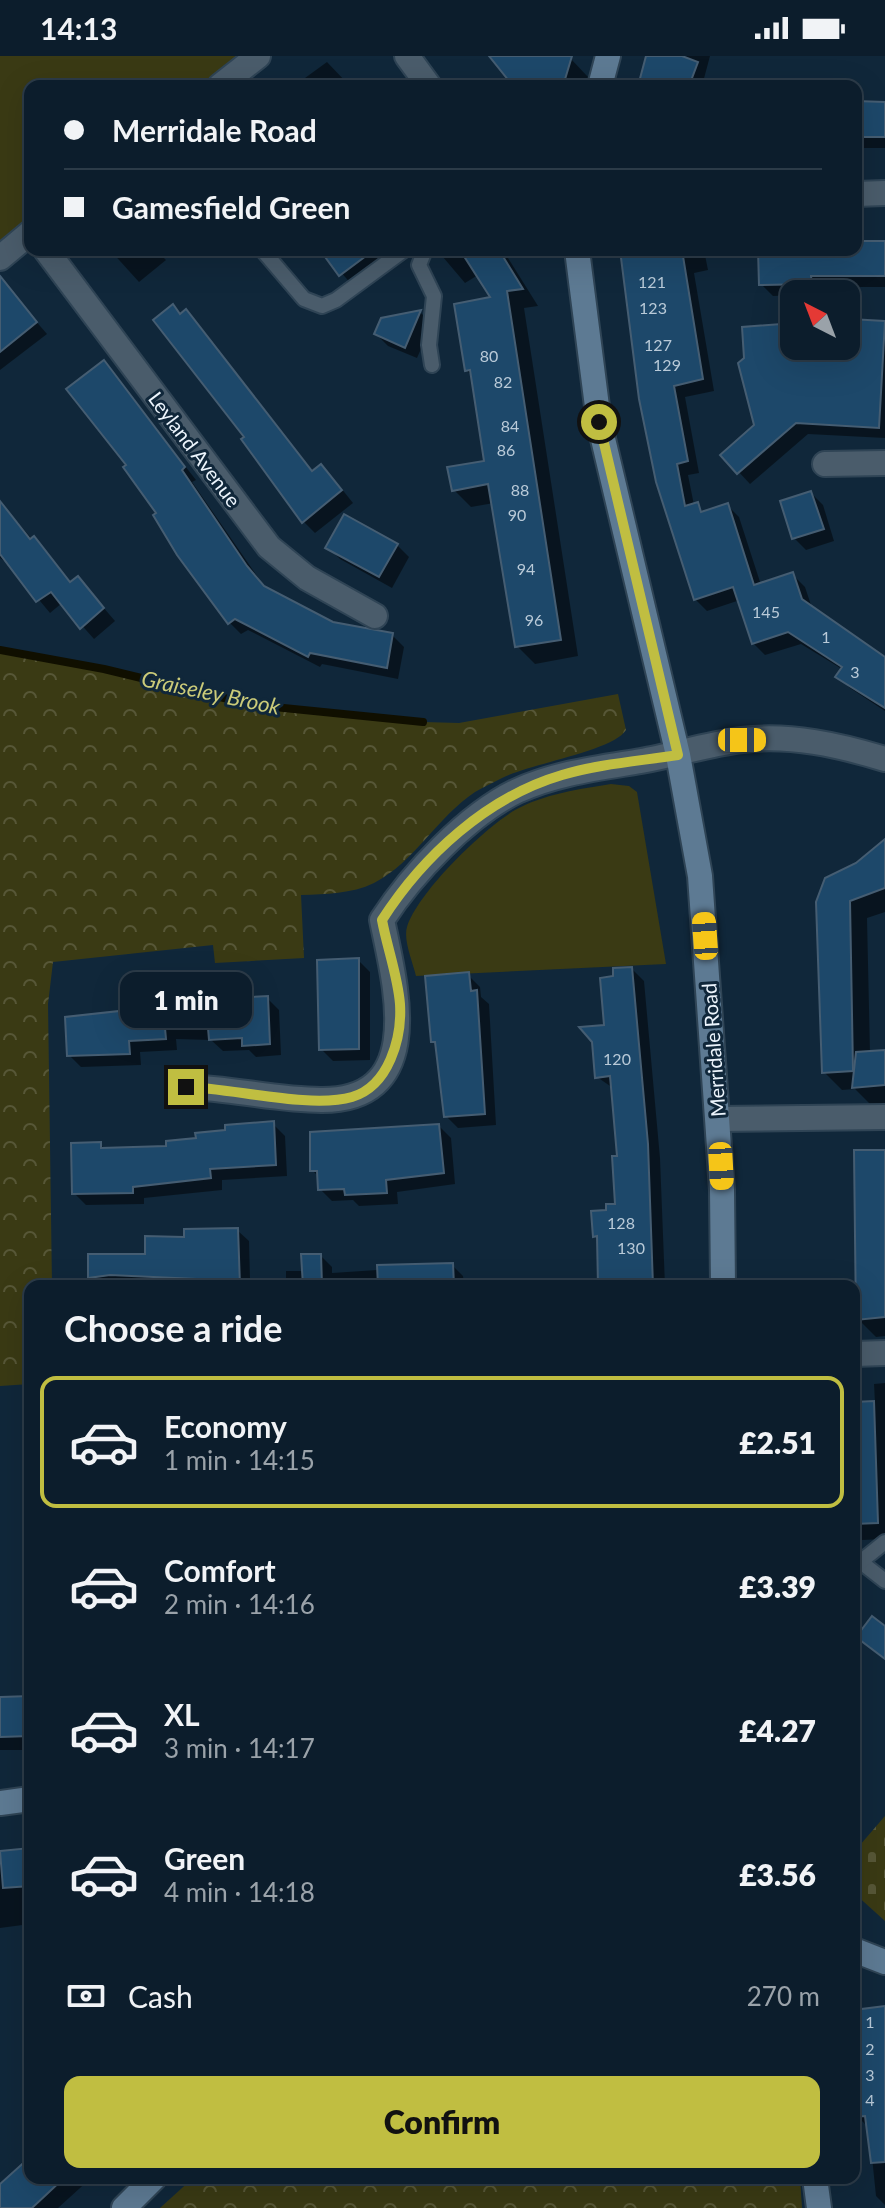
<!DOCTYPE html>
<meta charset="utf-8">
<style>
:root{--surface:#0c1d2c;--page:#1a2a38;--text:#f1f3f6;--muted:#9aa2a9;--line:#2c3b48;--accent:#c0be41}
body{margin:0;font-family:Lato,sans-serif;background:var(--page);color:var(--text);height:100vh;display:flex;flex-direction:column;font-size:30px;white-space:nowrap}
*{box-sizing:border-box;margin:0}
p{font-size:26px;color:var(--muted)}
.icon{flex:none;width:44px;height:44px;fill:none;stroke:currentColor;stroke-width:2;stroke-linecap:round;stroke-linejoin:round}
.map{position:relative;flex:1;overflow:hidden}
.side{position:absolute;left:24px;top:1224px;width:836px;height:904px;display:flex;flex-direction:column;background:var(--surface);border-radius:16px;box-shadow:0 8px 32px #0002,0 0 0 2px var(--line)}
.side>*{flex:none}
.hud{position:absolute;left:24px;top:24px;width:838px;height:176px;border-radius:16px;box-shadow:0 8px 32px #0002,0 0 0 2px var(--line);display:grid;align-content:center;height:176px;padding:0 40px;background:var(--surface)}
.needle{width:52px;rotate:318deg}
.fabs{position:absolute;left:780px;top:224px;display:grid;gap:16px}
.fabs a{display:grid;place-items:center;width:80px;height:80px;border-radius:16px;background:var(--surface);box-shadow:0 8px 32px #0002,0 0 0 2px var(--line);font-size:40px}
.end{position:absolute;width:36px;height:36px;margin:-18px;border:10px solid #c0be41;background:#111;box-shadow:0 0 0 4px #111}
.from{border-radius:50%}
.bubble{position:absolute;height:56px;border-radius:16px;background:var(--surface);box-shadow:0 8px 32px #0002,0 0 0 2px var(--line);font-size:26px;font-weight:800;line-height:56px;text-align:center}
.car{position:absolute;width:24px;height:48px;margin:-24px -12px;border-radius:10px;box-shadow:0 0 6px 2px #0007;background:linear-gradient(#f5c518 24%,#345 0 40%,#f5c518 0 76%,#345 0 86%,#f5c518 0)}
.hud b{display:flex;align-items:center;gap:28px;height:76px;font-size:30px}
.hud b+b{border-top:2px solid var(--line)}
.hud i{width:20px;height:20px;background:var(--text)}
ul{padding:0;list-style:none}
li{display:flex;align-items:center;gap:24px;height:132px;margin:0 16px 12px;padding:0 24px;border:4px solid transparent;border-radius:16px}
li div{flex:1}
li b{display:block;font-size:30px}
li em{font-style:normal;font-weight:800}
li.on{border-color:var(--accent)}
li>.icon{width:72px;height:72px;stroke-width:1.5}
h2{padding:0 40px;font-size:36px;line-height:96px}
.pay{display:flex;align-items:center;gap:20px;height:88px;padding:0 40px;font-size:30px}
.pay p{margin-inline-start:auto}
.primary-button{display:flex;gap:16px;margin-top:auto;padding:16px 40px}
.primary-button a{flex:1;height:92px;border-radius:16px;background:var(--accent);color:#111;font-size:32px;font-weight:800;line-height:92px;text-align:center}
.status{display:flex;justify-content:space-between;align-items:center;height:56px;padding:0 40px;background:var(--surface);direction:ltr}
.status svg{height:22px;fill:currentColor}
.map>svg:first-child{display:block}
.grass{fill:#3a3a14}
.forest{fill:url(#forest-crowns)}
.cemetery{fill:url(#cemetery-stones)}
.shadow{fill:#0007}
.lines{fill:none;stroke-linecap:round;stroke-linejoin:round}
.stream{stroke:#100f00;stroke-width:8}
.building{fill:#1d486a;stroke:#455d72;stroke-width:2}
.lane-casing{stroke:#2f4455;stroke-width:18}
.street-casing{stroke:#2f4455;stroke-width:28}
.secondary-casing{stroke:#2f4455;stroke-width:28}
.lane{stroke:#4a5c6b;stroke-width:14}
.street{stroke:#4a5c6b;stroke-width:24}
.secondary{stroke:#5d7a93;stroke-width:24}
.route{stroke:#c0be41;stroke-width:10}
.labels{text-anchor:middle;dominant-baseline:central;stroke-width:6;stroke-linejoin:round;paint-order:stroke}
.number-label{font-size:16px;fill:#b9cad8}
.street-label{font-size:20px;fill:#edf5fd;stroke:#10273a}
.water-label{font-size:22px;font-style:italic;fill:#cbcb79;stroke:#10273a}
</style>
<div class="status"><b>14:13</b><svg viewBox="0 0 49 12"><path d="M0 12V9h3v3zM5 12V6h3v6zM10 12V3h3v9zM15 12V0h3v12zM26 1h20v11H26zM47 4h2v5h-2z"/></svg></div>
<div class="map">
<svg width="885" height="2152" viewBox="0 0 885 2152">
<defs>
<pattern id="forest-crowns" width="20" height="18" patternUnits="userSpaceOnUse" patternTransform="scale(2)"><rect width="20" height="18" fill="#3a3a14"/><path d="M2 6a3 3 0 1 1 6 0M12 15a3 3 0 1 1 6 0" fill="none" stroke="#575737"/></pattern>
<pattern id="cemetery-stones" width="16" height="16" patternUnits="userSpaceOnUse" patternTransform="scale(2)"><rect width="16" height="16" fill="#3a3a14"/><path d="M2 7V4a2 2 0 0 1 4 0v3zM10 15v-3a2 2 0 0 1 4 0v3z" fill="#575737"/></pattern>
</defs>
<rect width="100%" height="100%" fill="#10273a"/>
<g class="grass">
<path d="M0,0H241L202,30H30V164L0,187Z"/>
<path d="M611,728L629,730L637,736L666,908L416,920C413,907 403,884 407,871C418,836 483,773 515,754C544,738 579,733 611,728Z"/>
</g>
<g class="forest">
<path d="M0,594L104,613L253,649L423,666L459,667L618,638L626,674C613,695 532,707 502,722C493,727 483,731 475,736C437,761 415,806 374,827C351,838 326,838 301,839L304,902L215,907L213,889L53,906L48,948L52,1230H30V1328L0,1330Z"/>
<path d="M193,2122H800L802,2152H160Z"/>
</g>
<path class="cemetery" d="M885,1760V1865L854,1837V1796Z"/>
<g class="shadow">
<path d="M494,0H561L571,3L588,21L586,30H513Z"/>
<path d="M649,0H710L702,30H641Z"/>
<path d="M327,6L347,27L353,22L361,30H294Z"/>
<rect x="856" y="49" width="29" height="43"/>
<path d="M856,188H885V231H823V238L773,240L761,228L760,194H856Z"/>
<path d="M110,194H172L163,201L166,204L139,226Z"/>
<path d="M322,194H415L358,236Z"/>
<path d="M437,194H503L538,250L524,252L578,600L535,608L517,590L494,447L471,451L454,434L486,406L474,321L466,314L493,243L478,219L465,227Z"/>
<path d="M623,194H704L708,214L694,217L714,335L685,341L699,417L688,419L694,449L705,457L727,449L739,461L761,529L793,519L805,531L812,552L885,603V655L850,632L838,620L842,613L801,588L765,599L753,587L740,544L707,555L695,543Z"/>
<path d="M8,233L47,278L0,314V239Z"/>
<path d="M186,256L313,417L333,422L353,447L315,477L303,465L247,381L181,259Z"/>
<path d="M420,256L432,268L417,302L388,290L376,278L382,263Z"/>
<path d="M846,265L885,267V382L808,378L750,428L723,399L757,369L794,269V290H846Z"/>
<path d="M104,307L196,424L192,426L266,533L332,567L392,579L404,591L398,623L322,608L320,611L248,574L241,578L229,566L129,410Z"/>
<path d="M811,437L823,449L834,485L806,494L794,482Z"/>
<path d="M0,446L71,528L78,522L115,565L94,583L62,547L50,557L11,510L0,502Z"/>
<path d="M397,489L409,501L392,532L340,503L328,491Z"/>
<path d="M885,786V856L867,862L870,997L885,996V1048L872,1050L855,1033L842,1034L824,1016L818,846Z"/>
<path d="M358,904L370,916V1004L333,1005L321,993Z"/>
<path d="M632,913L644,925L660,1102L665,1230H600L599,1185L595,1180L618,1149L619,1102L613,1032L597,1021L615,922Z"/>
<path d="M468,919L480,931L481,941L489,948L496,1069L458,1072L446,1060L438,990L433,985Z"/>
<path d="M198,930L204,936L231,935L239,944L267,942L279,954L281,999L256,1001L249,994L223,995L211,984L176,983L177,994L140,996L141,1009L81,1011L69,999L139,955Z"/>
<path d="M273,1068L285,1080L287,1120L222,1124V1134L144,1142V1148L86,1149L74,1137L100,1088L106,1094L168,1092Z"/>
<path d="M439,1070L451,1082L455,1128L397,1136L398,1148L359,1150L353,1144L332,1145L320,1133L319,1121L312,1114Z"/>
<path d="M885,1096V1280L876,1281L858,1263Z"/>
<path d="M237,1174L249,1185L250,1223H286V1215H304L321,1200L332,1211V1217L452,1209L463,1220L464,1230H71V1223L90,1222V1200L147,1199L186,1184Z"/>
<path d="M885,1327V1483L862,1484L854,1476V1348L875,1347L874,1328Z"/>
<path d="M30,1642V1694H0V1643Z"/>
<path d="M30,1795V1868L0,1872V1809Z"/>
<path d="M885,1952V2149L876,2140L869,2072L857,2060L854,2037V1956Z"/>
<path d="M30,2098V2122H91L58,2152H0V2131L25,2108L22,2105Z"/>
</g>
<g class="lines">
<path class="stream" d="M0,594L104,613L253,649L423,666"/>
</g>
<g class="building">
<path d="M489,0H572L563,30H513Z"/>
<path d="M646,0H682L698,6L689,30H638Z"/>
<path d="M856,45L885,46V81H856Z"/>
<path d="M856,185H885V220H811L812,228L759,229L758,194H856Z"/>
<path d="M320,194H374L339,220Z"/>
<path d="M460,194H499L523,233L507,235L561,584L515,591L488,428L452,435L447,411L484,405L470,314L465,315L454,248L490,241Z"/>
<path d="M620,194H682L703,323L674,330L688,405L677,408L685,450L698,446L701,456L728,447L754,529L793,516L802,543L885,601V652L835,621L842,611L788,576L752,588L733,531L694,544L656,426L639,343Z"/>
<path d="M0,220L37,266L0,296Z"/>
<path d="M173,248L180,258L186,253L312,415L321,408L342,434L302,467L241,383L244,381L153,264Z"/>
<path d="M421,254L405,292L374,278L381,262Z"/>
<path d="M850,263L885,265L879,372L796,367L737,418L720,399L754,369L738,307L744,302L742,271L794,267V290H848Z"/>
<path d="M104,304L185,411L182,414L247,510L264,530L333,566L393,577L387,612L310,597L308,601L235,563L228,568L177,499L153,459L156,457L123,411L126,409L66,333Z"/>
<path d="M811,435L824,473L792,483L780,445Z"/>
<path d="M0,445L30,483L34,480L70,526L78,520L104,552L80,573L51,536L36,546L0,498Z"/>
<path d="M344,458L398,488L379,521L325,492Z"/>
<path d="M885,783V832L850,845L853,1015L822,1017L816,846L825,822L856,807Z"/>
<path d="M359,902V993L319,994L317,904Z"/>
<path d="M632,911L648,1088L653,1230H598L597,1180L593,1181L591,1155L606,1154V1148H615L612,1100H617L610,1020L595,1022L592,986L579,971L604,969L600,922L613,920V912Z"/>
<path d="M469,916L471,935L477,934L485,1058L444,1061L435,986H431L425,920Z"/>
<path d="M199,928V935L231,933L232,942L268,940L270,988L242,990V982L209,984L208,972H165L166,983L129,985L130,998L67,1000L65,961L137,953L136,940L172,939V929Z"/>
<path d="M885,994V1029L852,1032L856,996Z"/>
<path d="M274,1065L276,1109L210,1113L211,1122L133,1131V1137L72,1138L71,1087L101,1086V1092L166,1090V1085L196,1082L195,1077L225,1074V1069Z"/>
<path d="M439,1068L444,1117L386,1124L387,1137L345,1139L344,1133L318,1134L317,1115H310V1076Z"/>
<path d="M854,1094H885V1261L856,1264Z"/>
<path d="M238,1172L240,1230H196V1223L110,1219L88,1222V1198H145V1180L184,1181V1173Z"/>
<path d="M301,1198H321L322,1230H303Z"/>
<path d="M453,1207L454,1230H378L377,1209Z"/>
<path d="M874,1345L878,1467L854,1468V1346Z"/>
<path d="M872,1560L885,1570V1603L856,1581Z"/>
<path d="M30,1640V1680L0,1681V1641Z"/>
<path d="M30,1792V1830L3,1832L0,1795Z"/>
<path d="M885,1950V2106L871,2107L865,2060L854,2061V1954Z"/>
<path d="M30,2101V2122H64L32,2152H0V2128Z"/>
</g>
<g class="lines">
<defs>
<g id="lane">
<path d="M425,194L419,209L434,240L429,289L432,309"/>
<path d="M264,196L304,243L322,250L336,244L404,194"/>
<path d="M862,1507L885,1525"/>
<path d="M854,1511L885,1486"/>
</g>
<g id="street">
<path d="M407,0L429,30"/>
<path d="M220,30L258,0"/>
<path d="M856,138L885,137"/>
<path d="M46,194L269,491L307,522L375,560"/>
<path d="M0,202L30,177"/>
<path d="M825,408L885,407"/>
<path d="M186,1031C231,1032 276,1044 321,1044C428,1045 395,928 382,864C412,818 467,759 517,735C556,717 599,712 641,705C674,699 708,688 742,684C790,678 839,689 885,703"/>
<path d="M718,1063L885,1061"/>
<path d="M854,1298L885,1297"/>
</g>
<g id="secondary">
<path d="M600,30L608,0"/>
<path d="M577,194L599,366L678,699L700,820L722,1134L723,1230"/>
<path d="M0,1747L30,1743"/>
<path d="M854,1894L885,1906"/>
<path d="M815,2122L819,2152"/>
<path d="M124,2152L154,2122"/>
</g>
</defs>
<use href="#lane" class="lane-casing"/>
<use href="#street" class="street-casing"/>
<use href="#secondary" class="secondary-casing"/>
<use href="#lane" class="lane"/>
<use href="#street" class="street"/>
<use href="#secondary" class="secondary"/>
</g>
<g class="lines">
<path class="route" d="M186,1031C232,1032 310,1053 352,1041C389,1030 402,982 400,948C398,921 387,891 382,864C423,800 487,741 562,719C599,708 640,705 678,699L599,366"/>
</g>
<g class="labels">
<g class="number-label">
<text x="652" y="225">121</text>
<text x="653" y="251">123</text>
<text x="658" y="288">127</text>
<text x="489" y="299">80</text>
<text x="667" y="308">129</text>
<text x="503" y="325">82</text>
<text x="510" y="369">84</text>
<text x="506" y="393">86</text>
<text x="520" y="433">88</text>
<text x="517" y="458">90</text>
<text x="526" y="512">94</text>
<text x="766" y="555">145</text>
<text x="534" y="563">96</text>
<text x="826" y="580">1</text>
<text x="855" y="615">3</text>
<text x="617" y="1002">120</text>
<text x="621" y="1166">128</text>
<text x="631" y="1191">130</text>
<text x="870" y="1965">1</text>
<text x="870" y="1992">2</text>
<text x="870" y="2018">3</text>
<text x="870" y="2043">4</text>
</g>
<g class="street-label">
<text transform="translate(195 393) rotate(53)">Leyland Avenue</text>
<text transform="translate(713 994) rotate(-94)">Merridale Road</text>
</g>
<g class="water-label">
<text transform="translate(211 636) rotate(12)">Graiseley Brook</text>
</g>
</g>
</svg>
<div class="fabs">
<a><svg class="needle" viewBox="-14 -14 28 28"><path d="M0-13l5 13h-10z" fill="#e53935"/><path d="M0 13l5-13h-10z" fill="#9aa2a9"/></svg></a>
</div>
<i class="end from" style="left:599px;top:366px"></i>
<i class="end" style="left:186px;top:1031px"></i>
<div class="bubble" style="left:120px;top:916px;width:132px">1 min</div>
<i class="car" style="left:742px;top:684px;rotate:90deg"></i>
<i class="car" style="left:705px;top:880px;rotate:356deg"></i>
<i class="car" style="left:721px;top:1110px;rotate:177deg"></i>
<div class="hud">
<b><i class="from"></i>Merridale Road</b>
<b><i></i>Gamesfield Green</b>
</div>
<section class="side">
<h2>Choose a ride</h2>
<ul>
<li class="on"><svg class="icon" aria-label="car" viewBox="0 0 24 24"><path d="M5 17H2v-5l4-1 3-4h7l3 4 3 1v5h-3M9 17h6M6 11h13"/><circle cx="7" cy="17" r="2"/><circle cx="17" cy="17" r="2"/></svg><div><b>Economy</b><p>1 min · 14:15</p></div><em>£2.51</em></li>
<li><svg class="icon" aria-label="car" viewBox="0 0 24 24"><path d="M5 17H2v-5l4-1 3-4h7l3 4 3 1v5h-3M9 17h6M6 11h13"/><circle cx="7" cy="17" r="2"/><circle cx="17" cy="17" r="2"/></svg><div><b>Comfort</b><p>2 min · 14:16</p></div><em>£3.39</em></li>
<li><svg class="icon" aria-label="car" viewBox="0 0 24 24"><path d="M5 17H2v-5l4-1 3-4h7l3 4 3 1v5h-3M9 17h6M6 11h13"/><circle cx="7" cy="17" r="2"/><circle cx="17" cy="17" r="2"/></svg><div><b>XL</b><p>3 min · 14:17</p></div><em>£4.27</em></li>
<li><svg class="icon" aria-label="car" viewBox="0 0 24 24"><path d="M5 17H2v-5l4-1 3-4h7l3 4 3 1v5h-3M9 17h6M6 11h13"/><circle cx="7" cy="17" r="2"/><circle cx="17" cy="17" r="2"/></svg><div><b>Green</b><p>4 min · 14:18</p></div><em>£3.56</em></li>
</ul>
<div class="pay"><svg class="icon" aria-label="cash" viewBox="0 0 24 24"><path d="M3 7h18v10H3z"/><circle cx="12" cy="12" r="2"/></svg>Cash<p>270 m</p></div>
<div class="primary-button"><a>Confirm</a></div>
</section>
</div>
